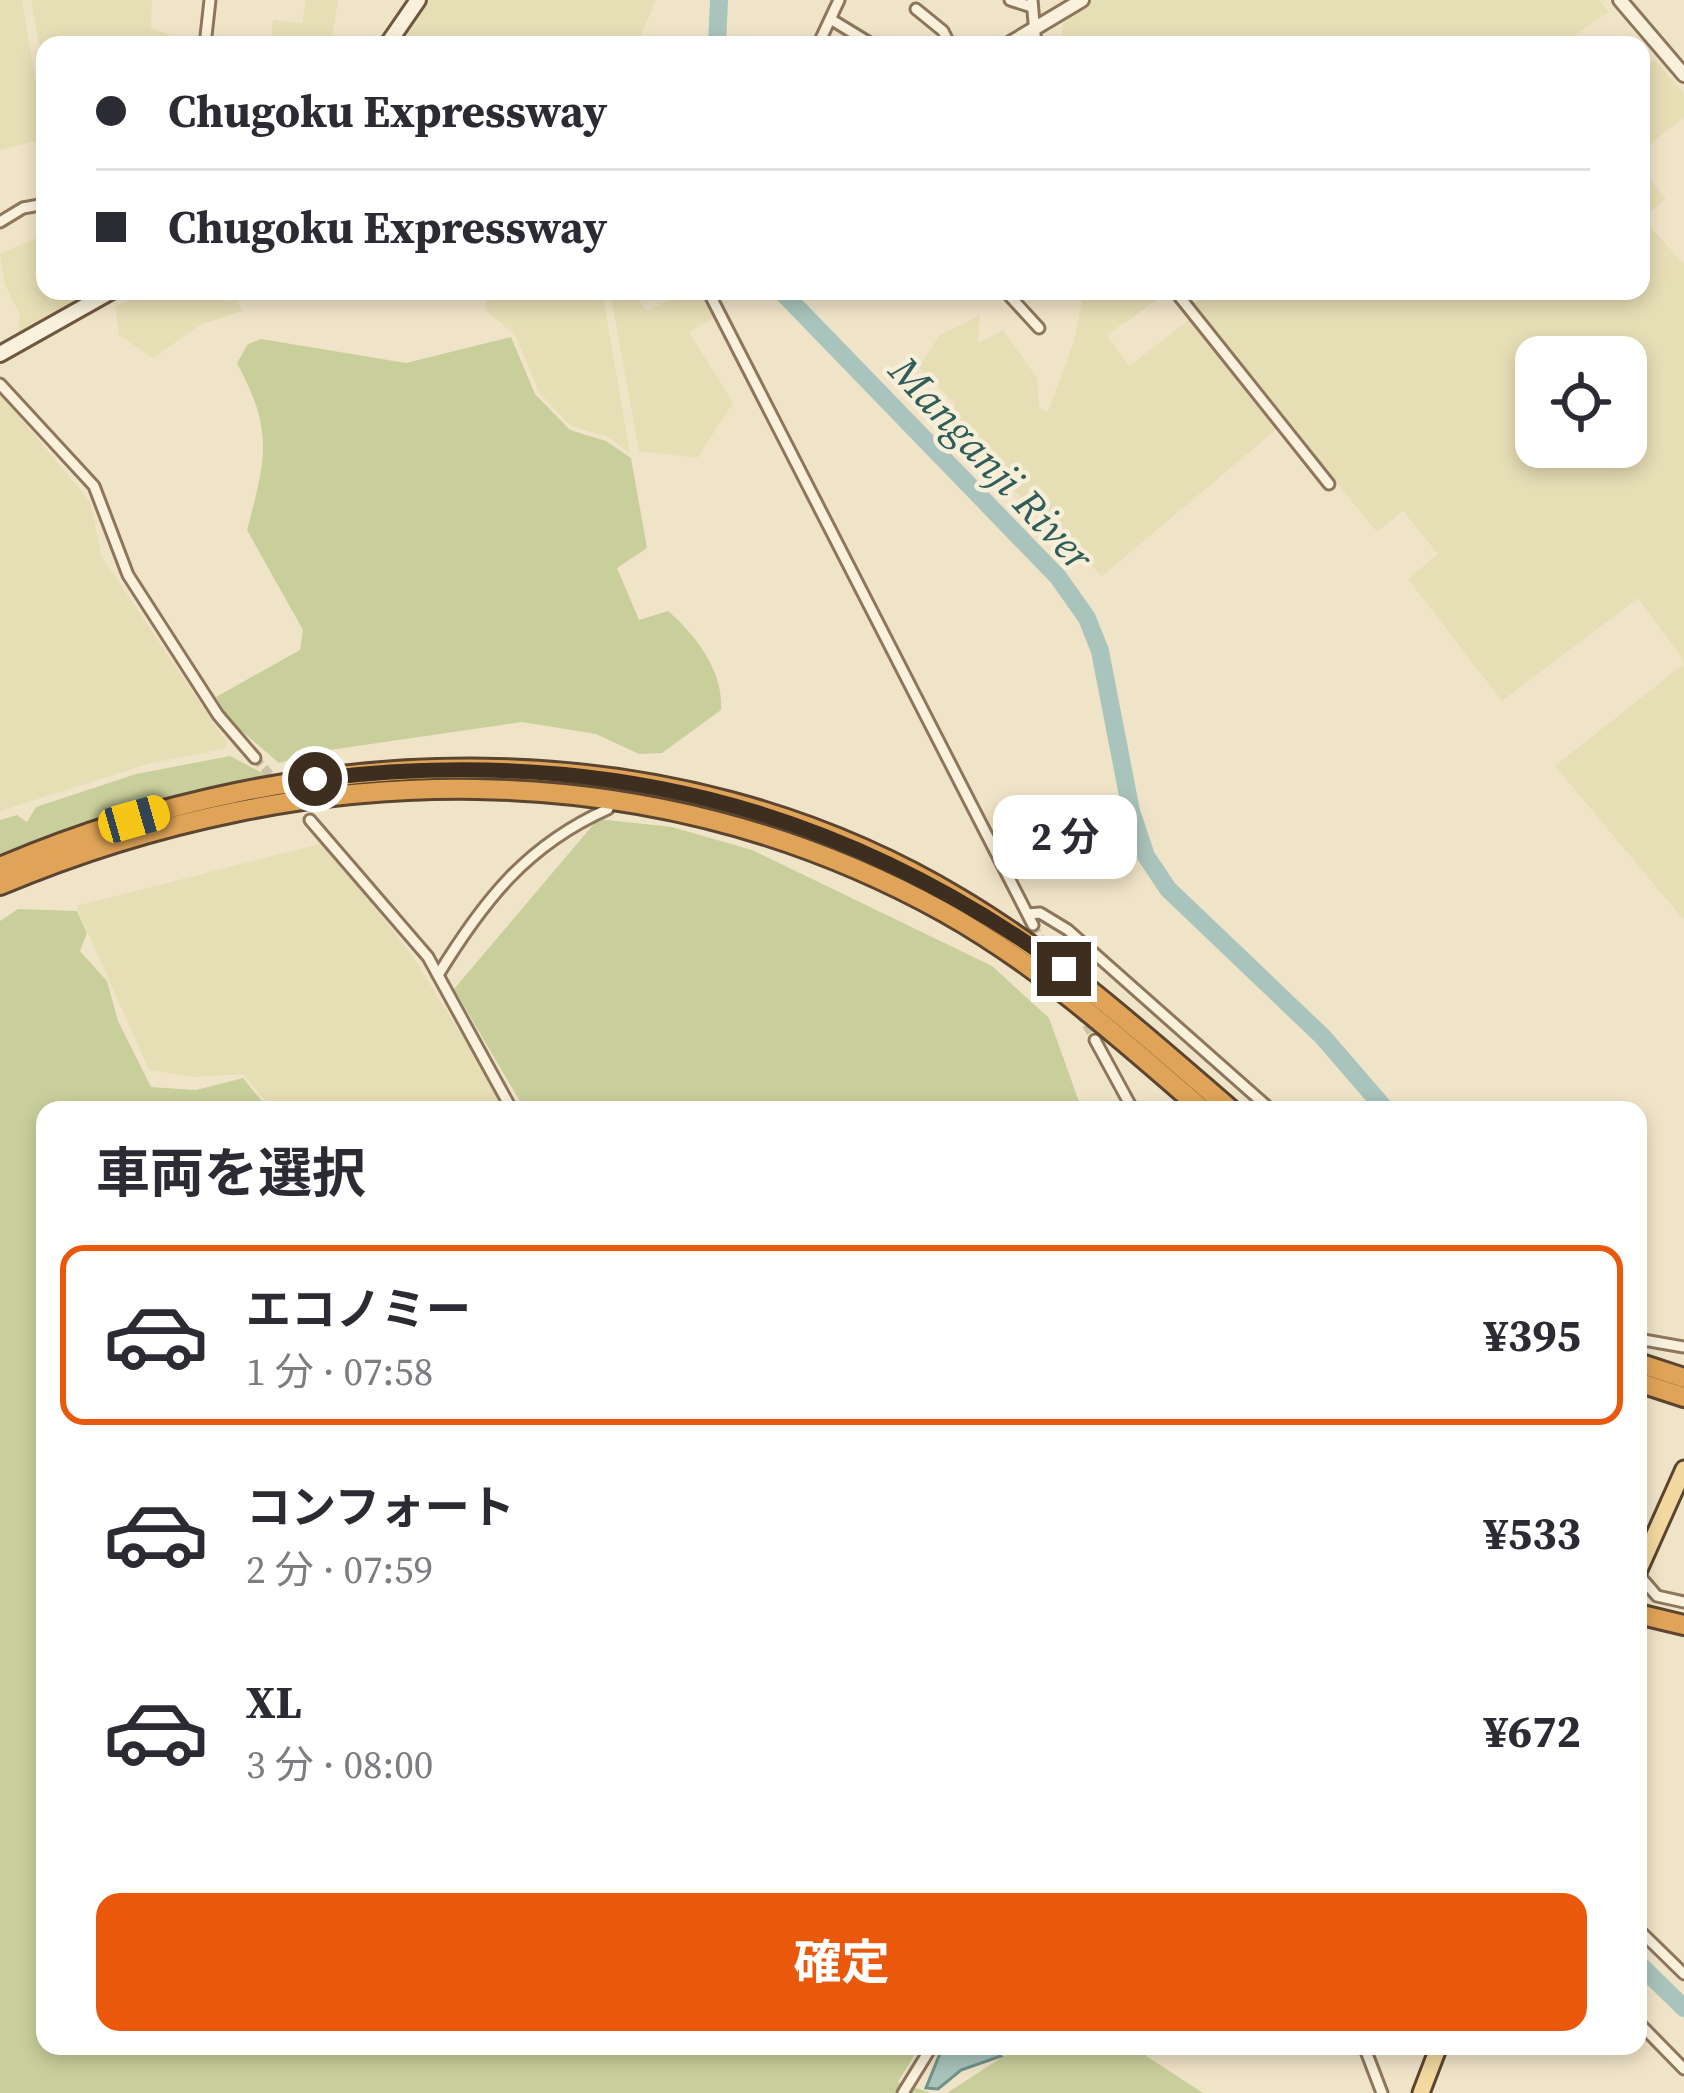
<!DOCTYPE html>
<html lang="ja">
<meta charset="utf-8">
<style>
:root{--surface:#fff;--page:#f7f7f7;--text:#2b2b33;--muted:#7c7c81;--line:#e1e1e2;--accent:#ea580c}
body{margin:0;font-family:"Source Serif 4","Noto Sans JP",serif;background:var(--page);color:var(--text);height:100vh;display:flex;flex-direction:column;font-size:45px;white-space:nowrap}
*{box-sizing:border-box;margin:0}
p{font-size:39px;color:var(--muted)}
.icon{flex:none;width:66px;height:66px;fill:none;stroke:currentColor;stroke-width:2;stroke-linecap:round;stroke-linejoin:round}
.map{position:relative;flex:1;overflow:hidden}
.side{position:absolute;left:36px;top:1101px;width:1611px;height:954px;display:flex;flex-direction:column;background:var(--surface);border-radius:24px;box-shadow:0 6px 18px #0003}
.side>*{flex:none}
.top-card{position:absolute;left:36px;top:36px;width:1614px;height:264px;border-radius:24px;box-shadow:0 6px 18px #0003;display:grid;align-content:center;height:264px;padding:0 60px;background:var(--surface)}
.controls{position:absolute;left:1515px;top:336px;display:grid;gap:24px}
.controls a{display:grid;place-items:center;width:132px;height:132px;border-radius:24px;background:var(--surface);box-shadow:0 6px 18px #0003;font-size:60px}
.end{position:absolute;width:54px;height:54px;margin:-27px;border:15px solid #3d2e20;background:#fff;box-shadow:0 0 0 6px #fff}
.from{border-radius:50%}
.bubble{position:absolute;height:84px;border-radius:24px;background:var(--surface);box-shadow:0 6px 18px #0003;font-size:39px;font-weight:700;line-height:84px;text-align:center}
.car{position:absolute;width:36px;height:72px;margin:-36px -18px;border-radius:15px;box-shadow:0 0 9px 3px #0007;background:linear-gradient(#f5c518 24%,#345 0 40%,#f5c518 0 76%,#345 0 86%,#f5c518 0)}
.top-card b{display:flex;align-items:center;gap:42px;height:114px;font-size:45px}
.top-card b+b{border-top:3px solid var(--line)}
.top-card i{width:30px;height:30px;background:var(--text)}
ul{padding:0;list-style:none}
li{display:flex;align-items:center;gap:36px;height:180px;margin:0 24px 18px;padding:0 36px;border:6px solid transparent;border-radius:24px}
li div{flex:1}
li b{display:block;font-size:45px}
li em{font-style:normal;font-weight:700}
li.current{border-color:var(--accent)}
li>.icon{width:108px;height:108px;stroke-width:1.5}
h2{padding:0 60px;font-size:54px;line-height:144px}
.cta{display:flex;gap:24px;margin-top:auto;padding:24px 60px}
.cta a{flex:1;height:138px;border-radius:24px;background:var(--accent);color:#fff;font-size:48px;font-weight:700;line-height:138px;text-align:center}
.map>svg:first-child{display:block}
.farmland{fill:#e6deb5;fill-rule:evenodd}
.green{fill:#c9cf9b}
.water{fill:#a9c4bc;stroke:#6f938a;stroke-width:3}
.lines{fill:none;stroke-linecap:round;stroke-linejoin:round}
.river{stroke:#a9c4bc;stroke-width:18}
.minor-tunnel{stroke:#ccc0a6;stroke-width:9;stroke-dasharray:9 4.5;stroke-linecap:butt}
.minor-casing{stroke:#8d765c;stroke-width:15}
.tertiary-casing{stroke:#8d765c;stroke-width:18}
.secondary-casing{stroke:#6f573f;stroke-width:20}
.primary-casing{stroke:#5b4430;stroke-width:21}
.motorway-casing{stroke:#5b4430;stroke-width:24}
.minor{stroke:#faf1dc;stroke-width:9}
.tertiary{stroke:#faf1dc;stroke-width:12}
.secondary{stroke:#faf1dc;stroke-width:14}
.primary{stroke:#f3d9a0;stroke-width:15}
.motorway{stroke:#e0a458;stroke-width:18}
.route{stroke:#3d2e20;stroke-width:15}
.labels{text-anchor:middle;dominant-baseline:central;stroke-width:9;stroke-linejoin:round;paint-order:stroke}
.water-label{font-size:42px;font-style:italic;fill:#2f5d5a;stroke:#f7eed8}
</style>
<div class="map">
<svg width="1684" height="2093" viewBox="0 0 1684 2093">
<rect width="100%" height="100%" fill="#f0e4c8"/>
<g class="farmland">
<path d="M0,0H22L45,139L0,150Z"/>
<path d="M31,0H152L151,28L170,35L174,45H45V75Z"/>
<path d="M306,0H338L331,45H271L273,20L302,23Z"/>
<path d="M422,0H656L637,45H402L398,36Z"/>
<path d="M1094,0H1599L1609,12L1559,45H1060L1064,17Z"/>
<path d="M1655,60L1684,94V117L1641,151V71Z"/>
<path d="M1641,169L1666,199L1642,218L1684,264V661L1638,598L1502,701L1408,579L1438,554L1403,511L1377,532L1192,306L1211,291H1641ZM1536,357H1626V447H1536Z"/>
<path d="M45,234V291H97L18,334L20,315L5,285L0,254Z"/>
<path d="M152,291H220L226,302L235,298L242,311L200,325L153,358L119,335L115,306Z"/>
<path d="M487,291H602L630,453L608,437L571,426L539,392L515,335L485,310Z"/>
<path d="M610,291H632L647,311L688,291H702L716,317L689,332L733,403L697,458L639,451Z"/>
<path d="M1084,291H1170L1107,335L1129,366L1193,317L1279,427L1102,576L946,425L956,404L918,367L940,335L980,315L978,343L1003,330L1037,378L1039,407L1048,412L1074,341Z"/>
<path d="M0,393L90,502L102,557L227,743L224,749L151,763L0,811Z"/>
<path d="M1684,664V920L1555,766Z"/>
<path d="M324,843L412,955L508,1110H273L243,1074L194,1077L149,1070L76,906Z"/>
</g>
<g class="green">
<path d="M511,337L535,394L570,430L606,441L631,458L647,548L617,568L639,620L668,611C696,635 724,672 721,710L662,753L639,754L596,734L522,722L323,751L279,763L230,721L216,697L300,650L303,630L247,530C266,458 274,432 237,363L248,344L261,339L406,363Z"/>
<path d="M230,756L270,777L173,799L0,857V820L17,815L27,822L36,807L136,774Z"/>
<path d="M598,819L672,827L752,850L992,966L1049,1018L1082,1110H525L454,989Z"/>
<path d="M18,909L77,911L87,933L80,951L107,981L118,1021L151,1087L196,1090L243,1078L269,1110H45V2046H920L898,2082L931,2093H0V921Z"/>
<path d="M1019,2046H1131L1203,2093H947Z"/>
</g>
<path class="water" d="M943,2046H993L1001,2056L961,2070L938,2089L926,2088Z"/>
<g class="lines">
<g class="river">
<path d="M717,45L719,0"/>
<path d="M781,291L1058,577L1087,618L1100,651L1131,811L1146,856L1168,889L1323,1037L1386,1110"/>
<path d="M1638,1963L1684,2008"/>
</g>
<g class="minor-tunnel">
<path d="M255,758L279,785"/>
<path d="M1033,925L1047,951"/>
<path d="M1080,1013L1095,1040"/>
</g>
<defs>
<g id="minor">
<path d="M1010,0L1032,7"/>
<path d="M1032,0L1036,45"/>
<path d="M916,9L943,31L950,45"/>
<path d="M832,20L873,45"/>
<path d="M205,45L210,0"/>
<path d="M818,45L839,0"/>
<path d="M0,222L23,208L45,204"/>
<path d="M708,291L1033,925"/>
<path d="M1005,291L1039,328"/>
<path d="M1175,291L1329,484"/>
<path d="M0,384L94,486L128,575L218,715L255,758"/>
<path d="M310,820L428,957L512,1110"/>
<path d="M1028,914L1040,913L1068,930L1271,1110"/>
<path d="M438,975C484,900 527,845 608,809"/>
<path d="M1095,1040L1133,1110"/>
<path d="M1638,1339L1684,1347"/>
<path d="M1638,1574L1657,1596L1684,1602"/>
<path d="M1638,1929L1684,1974"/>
<path d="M1638,2022L1684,2069"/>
<path d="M1364,2046L1382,2093"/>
<path d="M903,2093L932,2046"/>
</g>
<g id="tertiary">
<path d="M1620,0L1684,75"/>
<path d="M1007,45L1082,0"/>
</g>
<g id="secondary">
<path d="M387,45L418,0"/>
<path d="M0,354L112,291"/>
</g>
<g id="primary">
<path d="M1638,1572L1684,1469"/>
<path d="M1421,2093L1439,2046"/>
</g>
<g id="motorway">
<path d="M0,867C305,737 669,724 960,899C1059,958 1144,1035 1231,1110"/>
<path d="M0,885C306,756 649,749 944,912C1039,965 1121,1039 1203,1110"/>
<path d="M1638,1363L1684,1378"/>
<path d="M1638,1382L1684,1397"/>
<path d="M1638,1614L1684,1625"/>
</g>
</defs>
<use href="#minor" class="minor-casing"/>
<use href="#tertiary" class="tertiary-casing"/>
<use href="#secondary" class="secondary-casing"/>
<use href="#primary" class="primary-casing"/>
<use href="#motorway" class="motorway-casing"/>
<use href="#minor" class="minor"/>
<use href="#tertiary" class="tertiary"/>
<use href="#secondary" class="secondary"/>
<use href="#primary" class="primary"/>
<use href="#motorway" class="motorway"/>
</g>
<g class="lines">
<path class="route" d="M315,779C594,745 836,803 1064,969"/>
</g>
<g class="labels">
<g class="water-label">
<text transform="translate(992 463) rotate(47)">Manganji River</text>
</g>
</g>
</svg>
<div class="controls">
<a><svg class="icon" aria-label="locate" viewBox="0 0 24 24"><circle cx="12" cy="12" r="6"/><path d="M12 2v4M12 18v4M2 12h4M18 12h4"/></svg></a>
</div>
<i class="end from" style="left:315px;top:779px"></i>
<i class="end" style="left:1064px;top:969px"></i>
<div class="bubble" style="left:993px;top:795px;width:144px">2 分</div>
<i class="car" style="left:134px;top:819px;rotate:74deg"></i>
<div class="top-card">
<b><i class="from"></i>Chugoku Expressway</b>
<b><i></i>Chugoku Expressway</b>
</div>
<section class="side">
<h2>車両を選択</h2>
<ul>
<li class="current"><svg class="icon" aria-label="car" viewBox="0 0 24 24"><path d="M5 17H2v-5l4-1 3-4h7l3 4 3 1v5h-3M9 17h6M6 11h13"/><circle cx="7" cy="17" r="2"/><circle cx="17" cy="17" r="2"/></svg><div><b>エコノミー</b><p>1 分 · 07:58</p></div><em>¥395</em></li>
<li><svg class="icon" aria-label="car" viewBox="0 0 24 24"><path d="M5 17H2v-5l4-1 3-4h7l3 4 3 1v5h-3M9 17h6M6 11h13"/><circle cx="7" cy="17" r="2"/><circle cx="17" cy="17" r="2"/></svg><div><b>コンフォート</b><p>2 分 · 07:59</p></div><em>¥533</em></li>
<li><svg class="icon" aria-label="car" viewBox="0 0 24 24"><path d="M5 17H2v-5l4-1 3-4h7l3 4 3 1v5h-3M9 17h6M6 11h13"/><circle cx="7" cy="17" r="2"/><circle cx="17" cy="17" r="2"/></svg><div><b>XL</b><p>3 分 · 08:00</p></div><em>¥672</em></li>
</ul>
<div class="cta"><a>確定</a></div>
</section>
</div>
